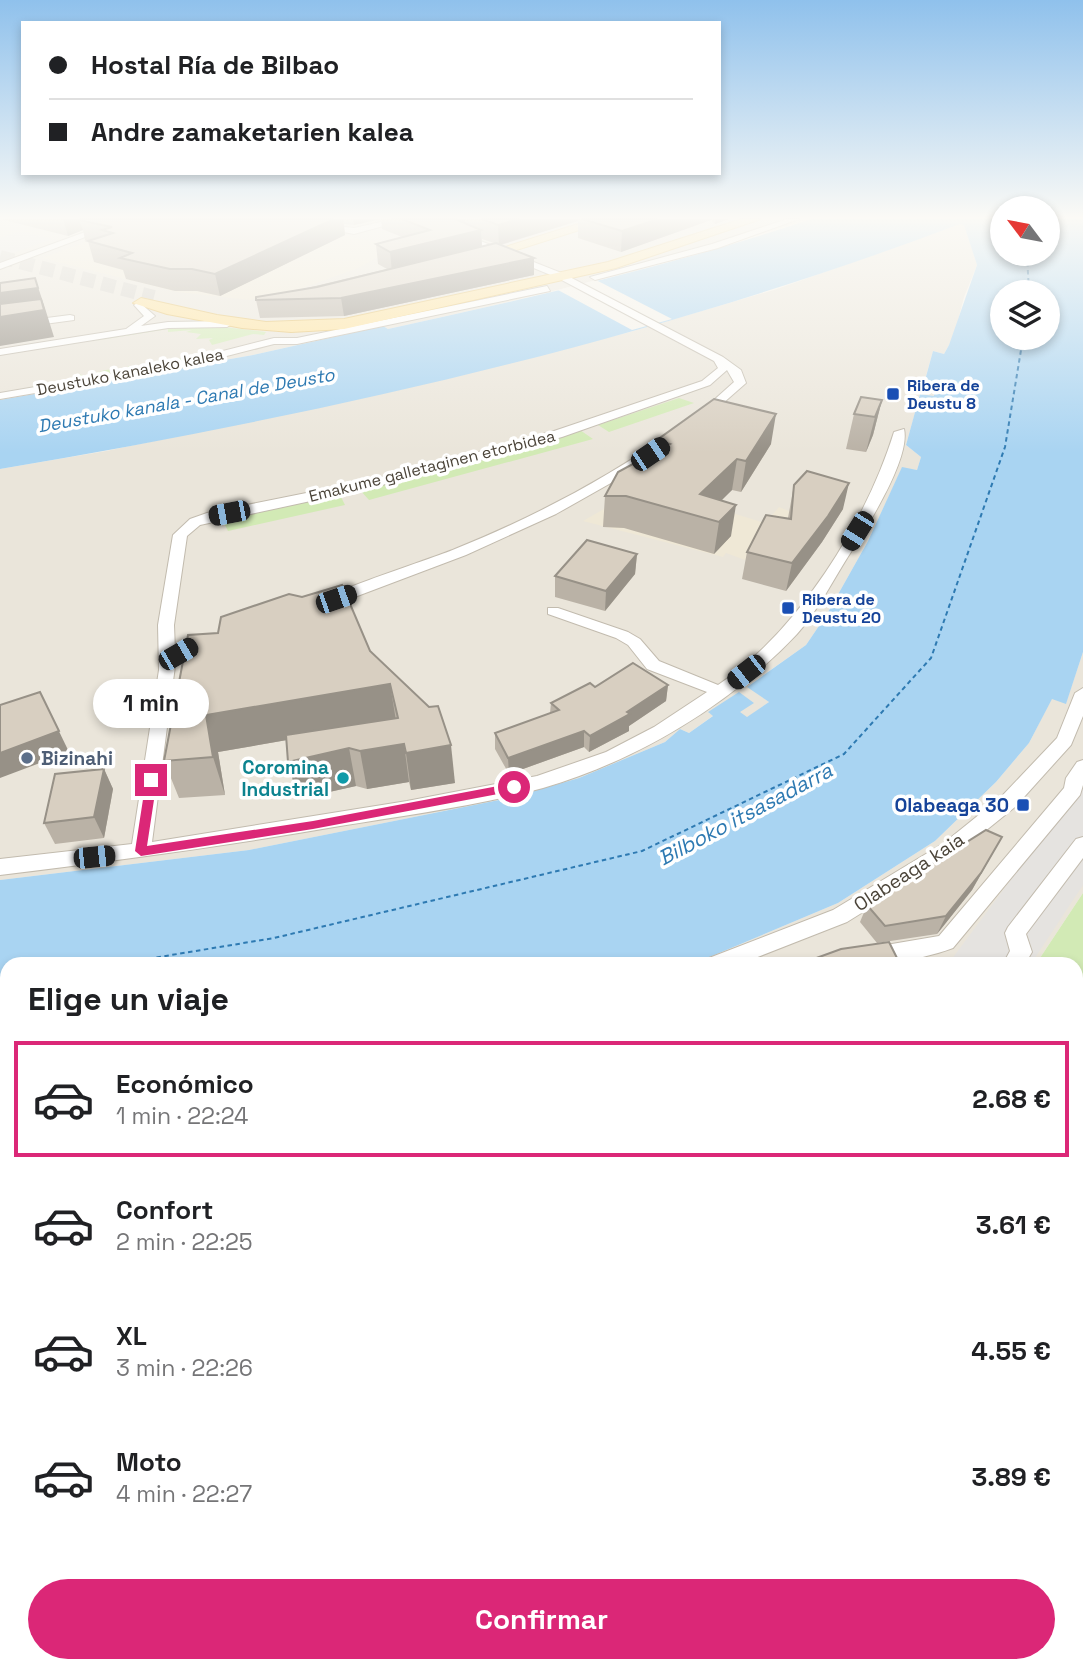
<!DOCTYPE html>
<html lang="es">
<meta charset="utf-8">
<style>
:root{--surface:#fff;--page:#f2f2f2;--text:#202124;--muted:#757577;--line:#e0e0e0;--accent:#db2777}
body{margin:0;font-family:"Space Grotesk",sans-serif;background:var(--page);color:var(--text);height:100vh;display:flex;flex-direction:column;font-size:26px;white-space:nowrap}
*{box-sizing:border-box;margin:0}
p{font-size:23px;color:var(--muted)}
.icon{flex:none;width:38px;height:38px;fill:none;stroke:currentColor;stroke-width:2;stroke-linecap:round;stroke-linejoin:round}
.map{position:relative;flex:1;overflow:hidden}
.drawer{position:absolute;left:0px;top:957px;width:1083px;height:716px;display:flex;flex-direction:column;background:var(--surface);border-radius:21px 21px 0 0;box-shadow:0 4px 10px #0003}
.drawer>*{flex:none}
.banner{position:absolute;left:21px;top:21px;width:700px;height:154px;border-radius:0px;box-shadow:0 4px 10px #0003;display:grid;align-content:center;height:154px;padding:0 28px;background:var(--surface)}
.needle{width:46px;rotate:302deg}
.fabs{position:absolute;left:990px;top:196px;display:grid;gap:14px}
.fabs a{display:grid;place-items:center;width:70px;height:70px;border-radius:50%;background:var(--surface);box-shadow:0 4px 10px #0003;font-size:35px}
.end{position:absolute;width:32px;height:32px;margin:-16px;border:9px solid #db2777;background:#fff;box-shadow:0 0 0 4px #fff}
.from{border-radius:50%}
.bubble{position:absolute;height:49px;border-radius:24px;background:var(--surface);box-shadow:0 4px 10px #0003;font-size:23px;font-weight:800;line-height:49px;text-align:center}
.car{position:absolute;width:21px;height:42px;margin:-21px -10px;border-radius:9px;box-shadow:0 0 5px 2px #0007;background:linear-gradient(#222 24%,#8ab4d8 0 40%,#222 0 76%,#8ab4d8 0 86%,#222 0)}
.banner b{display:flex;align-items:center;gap:24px;height:66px;font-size:26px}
.banner b+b{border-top:2px solid var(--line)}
.banner i{width:18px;height:18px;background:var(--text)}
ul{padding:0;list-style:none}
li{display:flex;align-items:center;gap:21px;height:116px;margin:0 14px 10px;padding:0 14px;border:4px solid transparent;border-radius:0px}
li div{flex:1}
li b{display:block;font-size:26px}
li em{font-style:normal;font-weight:800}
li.on{border-color:var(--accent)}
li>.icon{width:63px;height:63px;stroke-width:1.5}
h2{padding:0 28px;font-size:32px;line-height:84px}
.cta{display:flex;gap:14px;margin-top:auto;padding:14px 28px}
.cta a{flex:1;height:80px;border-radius:42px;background:var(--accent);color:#fff;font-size:28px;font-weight:800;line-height:80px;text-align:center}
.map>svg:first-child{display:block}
.residential{fill:#eae5da}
.commercial{fill:#f7ead8}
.education{fill:#efe8d6}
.green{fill:#d2eab5}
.parking{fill:#e5e3e0}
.water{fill:#a9d4f2;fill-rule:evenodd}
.pier{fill:#f6f3ec}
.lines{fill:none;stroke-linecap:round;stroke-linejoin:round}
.ferry{stroke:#2e7ab2;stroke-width:2;stroke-dasharray:4.5 3.5;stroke-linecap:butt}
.primary-tunnel{stroke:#d4d0c8;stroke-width:14;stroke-dasharray:14 7;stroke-linecap:butt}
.street-casing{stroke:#c2bbae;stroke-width:2}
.primary-casing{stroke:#e6c16a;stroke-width:2}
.street{fill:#fff;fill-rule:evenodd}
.primary{fill:#ffe39c;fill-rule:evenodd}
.rail-far1{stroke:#9a9a9a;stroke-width:6;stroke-dasharray:10 10;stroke-linecap:butt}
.rail{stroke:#9a9a9a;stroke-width:8;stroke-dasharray:14 14;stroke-linecap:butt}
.wall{fill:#bab2a6;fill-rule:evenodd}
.shaded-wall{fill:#979187}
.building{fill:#d8cfc1;stroke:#979187;stroke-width:2}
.route{fill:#db2777}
.transit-dot{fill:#1a4fb4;stroke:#fff;stroke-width:2.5}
.service-dot{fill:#5c6f8a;stroke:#fff;stroke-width:2.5}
.culture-dot{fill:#0f9aa8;stroke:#fff;stroke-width:2.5}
.labels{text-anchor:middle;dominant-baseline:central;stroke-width:7;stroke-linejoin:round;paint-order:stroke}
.far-street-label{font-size:16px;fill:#4b4439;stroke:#fff}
.far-transit-label{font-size:16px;font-weight:bold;fill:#164399;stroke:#fff;text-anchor:start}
.far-water-label{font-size:18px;font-style:italic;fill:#2e7ab2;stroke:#fff}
.service-label{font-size:19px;font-weight:bold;fill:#4e5e75;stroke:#fff;text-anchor:start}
.culture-label{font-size:19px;font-weight:bold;fill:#0d838f;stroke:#fff;text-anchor:end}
.transit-label{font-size:19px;font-weight:bold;fill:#164399;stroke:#fff;text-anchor:end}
.street-label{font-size:19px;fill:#4b4439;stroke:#fff}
.water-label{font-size:21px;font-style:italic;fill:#2e7ab2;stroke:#fff}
</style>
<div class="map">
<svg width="1083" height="1672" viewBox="0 0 1083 1672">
<rect width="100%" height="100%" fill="#f6f3ec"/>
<g class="residential">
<path d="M0,219H811L639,270L487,307L388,329L383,326L253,355L0,400Z"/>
<path d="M960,224H964L977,265L964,297L954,336L944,354L933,351L922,390L934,393V396L920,395L906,445L921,457L917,470L902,468L868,541L827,614L806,645L748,686L769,702L747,718L708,713L714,715L689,733L680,729L665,742L579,778L509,798L249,850L0,880V469L106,451L353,400L630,332L777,289Z"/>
<path d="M1083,652V893L1036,964H693L838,903L935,841L996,782L1029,743L1052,698L1066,703Z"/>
<path d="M7,1110V1590L0,1591V1111Z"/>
</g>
<path class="commercial" d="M243,1666H634L635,1672H218Z"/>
<g class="education">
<path d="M148,219H259L398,246L358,268L300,289L250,300L177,292L42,258Z"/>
<path d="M644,486L765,523L779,507L789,511L787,533L753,563L726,553L723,557L583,521Z"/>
</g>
<g class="green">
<path d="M179,326H215L266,332L264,335L253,334L212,345L209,340L213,338L196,339L201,334L186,332L192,330L168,332V329L88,342Z"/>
<path d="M210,352L194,361L2,393L71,379L79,374C90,379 98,371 106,370C111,369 120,371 129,369L128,366L134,368L149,366L152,362L172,361L175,358L185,359Z"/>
<path d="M679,398L694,403L609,432L598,425Z"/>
<path d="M580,430L593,439L369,500L360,490L516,450Z"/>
<path d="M340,495L345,505L228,531L222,519Z"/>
<path d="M1083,893V1050L1076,1056V964H1036Z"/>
</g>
<g class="parking">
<path d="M20,231L52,239L0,258V238Z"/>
<path d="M1083,783V885L1031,964H948Z"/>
</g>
<path class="water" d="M811,219H1003V254H1048V219H1083V652L1066,704L1052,699L1029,743L996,782L935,841L838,903L693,964H7V1110L0,1111V880L249,850L509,798L579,778L665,742L680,729L689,733L713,716L708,712L739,692L754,703L740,712L747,717L769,702L747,687L806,645L827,614L868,541L902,467L917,470L921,457L906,445L920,394L934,396V393L922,391L933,351L944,354L949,345L977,265L964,225L960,224C651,341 325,414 0,469V400L253,355L383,326L388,329C530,298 673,266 811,219ZM1003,292H1048V338H1003Z"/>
<path class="pier" d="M596,280L672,319L632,330L558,290Z"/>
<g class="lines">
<g class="ferry">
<path d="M1027,254L1029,292"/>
<path d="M117,964L274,938L642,851L844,754L931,658L1005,447L1023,338"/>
<path d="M0,984L7,982"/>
</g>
<path class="primary-tunnel" d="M0,257L154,297"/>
<defs>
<g id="street">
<path d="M121,219H133L0,269V263Z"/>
<path d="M277,219L354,228L394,219H409L354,234Z"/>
<path d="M414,219H425L564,274L723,357L741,370L746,383L705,419L695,417L734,382L727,370L710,385L562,437L476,461L366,489L200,525L187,536L174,625L175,651L186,643L208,636L216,641L175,666L152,842L407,801L537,776L606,752L654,727L707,692L647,669L628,645L616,638L548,614V608H558L628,632L640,639L659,661L718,685C798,632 866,522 894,432L904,429C911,458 867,527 851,552C834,578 818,611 797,634C730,705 636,761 543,788C477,806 407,815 340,826C226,846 114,861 0,875V859L132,844L159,670L158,625L173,535L190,519L207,513L366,481L468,455L554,431L702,381L718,368L714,361L558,278Z"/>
<path d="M787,219H799L718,248L595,280L590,277L712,244Z"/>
<path d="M547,286L550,291L297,344H274L176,369L0,399V393L176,363L274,338H297Z"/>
<path d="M139,302L155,316L141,326L168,322L227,321L232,324L227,327L168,328L0,355V349L126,329L144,316L134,305Z"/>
<path d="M70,315L74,316V320L0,330V324Z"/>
<path d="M673,432L683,435L641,466L556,514L466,555L323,609L315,604C327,592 431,559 455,549C532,518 604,480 673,432Z"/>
<path d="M1083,688V716L1071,745L1015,807L958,853L847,922L740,964H706L709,958L833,910L944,843L1001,797L1057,738L1075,693Z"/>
<path d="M1083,760V785L1080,795L953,948C908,965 864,964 816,964L819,958L827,955L939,936L1064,788L1066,778L1077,762Z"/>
<path d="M1083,837V858L1026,934L1032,952L1025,964H1003L1010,951L1005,933L1008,927L1076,839Z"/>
<path d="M7,1185V1211L0,1212V1186Z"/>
</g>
<g id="primary">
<path d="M594,219H614L479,262L467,259Z"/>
<path d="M742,219H761L616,268L344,329L291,332L242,328L167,314L133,303L141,298L217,315L266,322L344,319L608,262Z"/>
</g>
</defs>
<use href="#street" class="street-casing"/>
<use href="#primary" class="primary-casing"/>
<use href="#street" class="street"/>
<use href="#primary" class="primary"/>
<g class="rail-far1">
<path d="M1076,1130L1083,1123"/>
<path d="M1076,1158L1083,1152"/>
</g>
<g class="rail">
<path d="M0,1644L7,1643"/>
<path d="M60,1672L97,1666"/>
</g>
</g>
<g class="wall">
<path d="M0,219H729L715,224L711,220L621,252L578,238V221L501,245L534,258V275L344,316L260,318L256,300L387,269L378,264L376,244L402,237L382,229L381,219L354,225L344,224L345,235L220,296L197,291H175L126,279L123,270L94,262L88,241H89L85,240L83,230L68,236ZM482,239L494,243L482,246Z"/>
<path d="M882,400L873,435L866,452L846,449L854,414Z"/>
<path d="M657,440L771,444L741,492L732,490L721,500L731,536L714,554L624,528L603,527L605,496L656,451Z"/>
<path d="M794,485L843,509L822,542L786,591L742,579L747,552L788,518Z"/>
<path d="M637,554L635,574L605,611L555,597V576Z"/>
<path d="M370,651L455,783L411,790L409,782L367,789L356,786L298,799L288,762L287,740L218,752L225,795L179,798L164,761Z"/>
<path d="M668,685L666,701L629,726V731L589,752L584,747L509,774L495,749V733L550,713L551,703L595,687Z"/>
<path d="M104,769L113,789L104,838L55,844L44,823Z"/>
<path d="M1002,837L972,890L937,934L877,943L860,922L867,905Z"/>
<path d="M7,1111V1173L0,1174V1112Z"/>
<path d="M7,1210V1297L0,1298V1211Z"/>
<path d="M0,1341L7,1343V1441L0,1443Z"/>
</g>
<g class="shaded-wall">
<path d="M63,219H113L79,220L83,230L68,236Z"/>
<path d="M334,219H343L345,235L220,296L215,274Z"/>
<path d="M353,219H381L354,225Z"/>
<path d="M451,219H465V223Z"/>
<path d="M519,219H578V221L499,245L498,225Z"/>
<path d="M658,219H711V220L621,252L622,231Z"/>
<path d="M716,219H729L715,224Z"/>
<path d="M481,230L482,250L392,272L390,252Z"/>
<path d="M534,258V275L344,316L341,298Z"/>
<path d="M35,278L44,305L54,337L0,346V293Z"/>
<path d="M882,400L873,435L866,452L875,417Z"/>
<path d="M776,414L771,444L741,492L746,461Z"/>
<path d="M737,459L732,490L704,518L700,494Z"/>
<path d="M849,483L843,509L822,542L786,591L792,563Z"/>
<path d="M736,505L731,536L714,554L719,522Z"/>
<path d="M637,554L635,574L605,611L606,591Z"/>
<path d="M390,684L396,721L218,752L225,795L213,757L206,715Z"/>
<path d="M668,685L666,701L629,726V731L589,752L590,736Z"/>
<path d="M40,692L69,752L0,778V753Z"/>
<path d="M584,731V747L509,774L508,758Z"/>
<path d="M404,744L409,782L367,789L360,751Z"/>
<path d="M451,745L455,783L411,790L406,753Z"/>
<path d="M349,748L356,786L298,799L288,762Z"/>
<path d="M104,769L113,789L104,838L94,817Z"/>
<path d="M1002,837L972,890L937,934L946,916Z"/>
<path d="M3,1340L7,1343V1427L0,1424V1358Z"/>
</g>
<g class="building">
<path d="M81,219H334L215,274L192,269H170L120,258L132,253L88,241L113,233L102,230L112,227L79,220Z"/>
<path d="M402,219H455L481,230L390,252L376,244L430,230Z"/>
<path d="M482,219H519L498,225Z"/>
<path d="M582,219H658L622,231Z"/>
<path d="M496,243L534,258L341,298L256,300V297L317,287Z"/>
<path d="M35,278L38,288L0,293V283Z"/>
<path d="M41,299L44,310L0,317V304Z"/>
<path d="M861,397L882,400L875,417L854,414Z"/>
<path d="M714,399L776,414L746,461L737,459L700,494L736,505L719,522L626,496H605L618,472L670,444L657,440Z"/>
<path d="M807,471L849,483L828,516L792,563L747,552L766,515L791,519L794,485Z"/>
<path d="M587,540L637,554L606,591L555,576Z"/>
<path d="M342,585L370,651L429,707L438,706L451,745L406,753L404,744L360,751L349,748L288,762L286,735L398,718L390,684L206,715L213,757L164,761L188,635L218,633L221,617L289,594L302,597Z"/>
<path d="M633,663L668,685L627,712L630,714L590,736L584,731L508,758L495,733L559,710L551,703L590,683L595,687Z"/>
<path d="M40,692L59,731L0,753V705Z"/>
<path d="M104,769L94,817L44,823L55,774Z"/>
<path d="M986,830L1002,837L981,873L946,916L885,926L867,905Z"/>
<path d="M889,942L900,964H800L841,949Z"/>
<path d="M7,1111V1156L0,1157V1112Z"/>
<path d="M7,1210V1268L0,1270V1211Z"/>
<path d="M3,1340L0,1358V1341Z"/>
<path d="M360,1666H511V1672H359Z"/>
</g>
<linearGradient id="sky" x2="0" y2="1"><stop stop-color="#8fc1ec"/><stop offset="0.48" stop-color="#fbfaf6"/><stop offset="1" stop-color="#fbfaf6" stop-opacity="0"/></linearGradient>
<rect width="1083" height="453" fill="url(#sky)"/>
<path class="route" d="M151,776L157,780L147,846L313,821L514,783L519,787L514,791L313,829L141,856L135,851L146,780Z"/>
<g class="transit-dot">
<rect x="886" y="387" width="14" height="14" rx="3.5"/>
<rect x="781" y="601" width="14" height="14" rx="3.5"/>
<rect x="1016" y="798" width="14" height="14" rx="3.5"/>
</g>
<circle class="service-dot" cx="27" cy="758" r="7"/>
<circle class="culture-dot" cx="343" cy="778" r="7"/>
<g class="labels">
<g class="far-street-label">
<text transform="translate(130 372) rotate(-11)">Deustuko kanaleko kalea</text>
<text transform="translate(432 466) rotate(-14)">Emakume galletaginen etorbidea</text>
</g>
<g class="far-transit-label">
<text x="907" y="385">Ribera de<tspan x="907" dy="18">Deustu 8</tspan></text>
<text x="802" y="599">Ribera de<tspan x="802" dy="18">Deustu 20</tspan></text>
</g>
<g class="far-water-label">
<text transform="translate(186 400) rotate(-10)">Deustuko kanala - Canal de Deusto</text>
</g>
<g class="service-label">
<text x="41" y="758">Bizinahi</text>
</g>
<g class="culture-label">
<text x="329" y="767">Coromina<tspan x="329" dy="22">Industrial</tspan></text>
</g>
<g class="transit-label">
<text x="1009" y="805">Olabeaga 30</text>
</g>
<g class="street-label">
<text transform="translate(909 872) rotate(-33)">Olabeaga kaia</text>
</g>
<g class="water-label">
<text transform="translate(745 814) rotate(-28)">Bilboko itsasadarra</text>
</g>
</g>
</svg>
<div class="fabs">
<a><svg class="needle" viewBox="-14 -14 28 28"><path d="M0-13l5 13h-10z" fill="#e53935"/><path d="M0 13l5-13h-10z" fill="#757577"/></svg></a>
<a><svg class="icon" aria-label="layers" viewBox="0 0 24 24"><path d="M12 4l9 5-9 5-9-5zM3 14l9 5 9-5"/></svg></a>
</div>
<i class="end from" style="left:514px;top:787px"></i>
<i class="end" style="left:151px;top:780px"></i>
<div class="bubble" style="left:93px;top:679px;width:116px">1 min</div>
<i class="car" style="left:650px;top:454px;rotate:56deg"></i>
<i class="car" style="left:229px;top:513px;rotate:259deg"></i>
<i class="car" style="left:857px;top:531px;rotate:212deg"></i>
<i class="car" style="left:336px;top:599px;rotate:71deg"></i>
<i class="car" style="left:178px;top:654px;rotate:60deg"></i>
<i class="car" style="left:746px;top:672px;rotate:232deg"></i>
<i class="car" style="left:94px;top:857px;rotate:84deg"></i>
<div class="banner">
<b><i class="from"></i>Hostal Ría de Bilbao</b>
<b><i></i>Andre zamaketarien kalea</b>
</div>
<section class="drawer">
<h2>Elige un viaje</h2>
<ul>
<li class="on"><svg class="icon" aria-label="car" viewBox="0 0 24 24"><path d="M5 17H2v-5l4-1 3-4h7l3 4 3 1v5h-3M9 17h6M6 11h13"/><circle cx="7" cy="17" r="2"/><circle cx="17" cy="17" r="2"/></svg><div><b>Económico</b><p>1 min · 22:24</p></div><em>2.68 €</em></li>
<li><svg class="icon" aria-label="car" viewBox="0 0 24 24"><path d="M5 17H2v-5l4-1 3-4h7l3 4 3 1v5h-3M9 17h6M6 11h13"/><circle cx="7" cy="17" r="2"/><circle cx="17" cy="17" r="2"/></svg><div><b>Confort</b><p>2 min · 22:25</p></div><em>3.61 €</em></li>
<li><svg class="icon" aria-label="car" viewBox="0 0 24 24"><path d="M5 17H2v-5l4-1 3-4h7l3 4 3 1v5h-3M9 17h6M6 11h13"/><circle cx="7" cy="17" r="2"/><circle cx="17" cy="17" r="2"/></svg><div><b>XL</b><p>3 min · 22:26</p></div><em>4.55 €</em></li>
<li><svg class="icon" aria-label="car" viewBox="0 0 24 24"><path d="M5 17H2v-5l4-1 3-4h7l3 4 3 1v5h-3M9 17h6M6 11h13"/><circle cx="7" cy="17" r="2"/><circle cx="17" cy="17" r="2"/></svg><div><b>Moto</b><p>4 min · 22:27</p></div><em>3.89 €</em></li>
</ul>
<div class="cta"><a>Confirmar</a></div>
</section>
</div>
